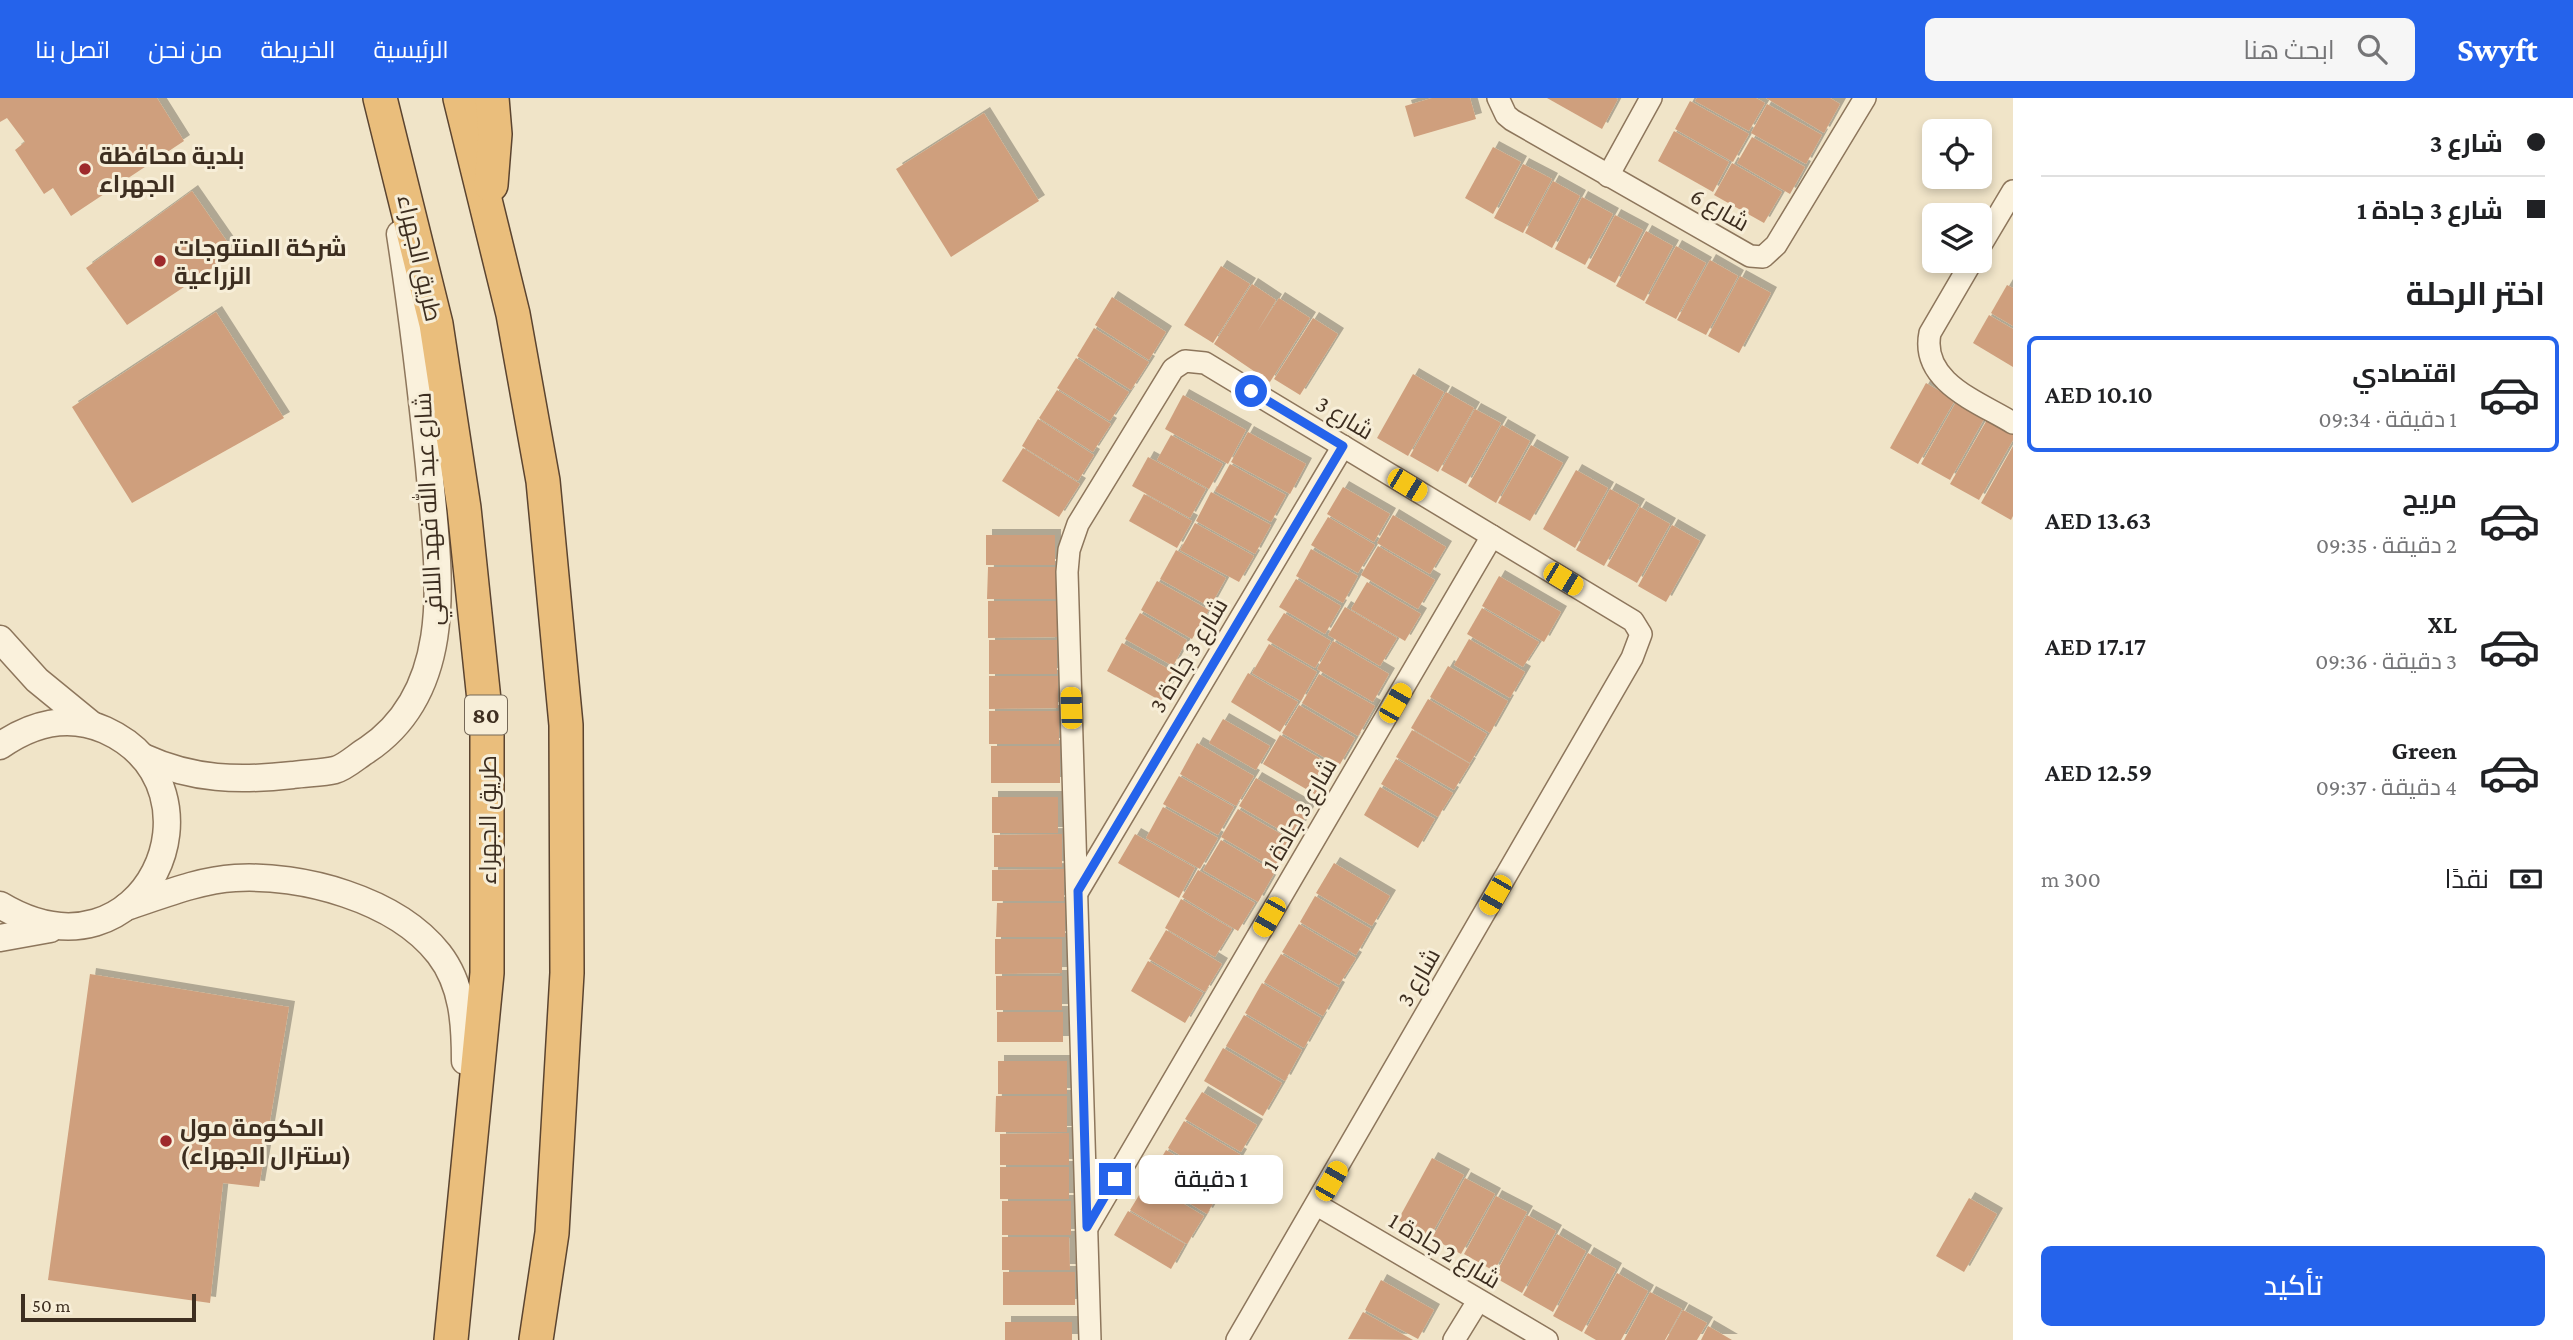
<!DOCTYPE html>
<html lang="ar">
<meta charset="utf-8">
<style>
:root{--surface:#fff;--page:#f6f6f6;--text:#202124;--muted:#757577;--line:#e0e0e0;--accent:#2563eb}
body{margin:0;font-family:"Crimson Pro",Cairo,serif;background:var(--page);color:var(--text);direction:rtl;height:100vh;display:flex;flex-direction:column;font-size:26px;white-space:nowrap}
*{box-sizing:border-box;margin:0}
p{font-size:23px;color:var(--muted)}
.icon{flex:none;width:38px;height:38px;fill:none;stroke:currentColor;stroke-width:2;stroke-linecap:round;stroke-linejoin:round}
.map{position:relative;flex:1;overflow:hidden;direction:ltr}
.sheet{display:flex;flex-direction:column;background:var(--surface);width:560px}
.sheet>*{flex:none}
.guide{display:grid;align-content:center;height:154px;padding:0 28px;background:var(--surface)}
.fabs{position:absolute;left:1922px;top:21px;display:grid;gap:14px}
.fabs a{display:grid;place-items:center;width:70px;height:70px;border-radius:10px;background:var(--surface);box-shadow:0 4px 10px #0003;font-size:35px}
.scale{position:absolute;left:21px;bottom:18px;width:175px;box-sizing:border-box;padding-left:7px;border:4px solid #3d2e20;border-top:0;font-size:19px;line-height:24px;white-space:nowrap;color:#3d2e20;-webkit-text-stroke:5px #f7eed8;paint-order:stroke}
.end{position:absolute;width:32px;height:32px;margin:-16px;border:9px solid #2563eb;background:#fff;box-shadow:0 0 0 4px #fff}
.from{border-radius:50%}
.bubble{position:absolute;height:49px;border-radius:10px;background:var(--surface);box-shadow:0 4px 10px #0003;font-size:23px;font-weight:600;line-height:49px;text-align:center;direction:rtl}
.car{position:absolute;width:21px;height:42px;margin:-21px -10px;border-radius:9px;box-shadow:0 0 5px 2px #0007;background:linear-gradient(#f5c518 24%,#345 0 40%,#f5c518 0 76%,#345 0 86%,#f5c518 0)}
.guide b{display:flex;align-items:center;gap:24px;height:66px;font-size:26px}
.guide b+b{border-top:2px solid var(--line)}
.guide i{width:18px;height:18px;background:var(--text)}
ul{padding:0;list-style:none}
li{display:flex;align-items:center;gap:21px;height:116px;margin:0 14px 10px;padding:0 14px;border:4px solid transparent;border-radius:10px}
li div{flex:1}
li b{display:block;font-size:26px}
li em{font-style:normal;font-weight:600}
li.on{border-color:var(--accent)}
li>.icon{width:63px;height:63px;stroke-width:1.5}
h2{padding:0 28px;font-size:32px;line-height:84px}
.pay{display:flex;align-items:center;gap:18px;height:77px;padding:0 28px;font-size:26px}
.pay p{margin-inline-start:auto}
.cta{display:flex;gap:14px;margin-top:auto;padding:14px 28px}
.cta a{flex:1;height:80px;border-radius:10px;background:var(--accent);color:#fff;font-size:28px;font-weight:600;line-height:80px;text-align:center}
header{display:flex;align-items:center;gap:42px;box-sizing:border-box;height:98px;padding:0 35px;background:var(--accent);color:#fff}
header strong{font-size:33px}
nav{display:flex;gap:38px;margin-inline-start:auto;font-size:24px}
.search{width:490px;height:63px;background:var(--page);display:flex;align-items:center;gap:18px;box-sizing:border-box;padding:0 24px;border-radius:10px;color:var(--muted);font-size:26px}
main{display:flex;flex:1;min-height:0}
.map>svg:first-child{display:block}
.building{fill:#cf9f7d;filter:url(#shadow)}
.lines{fill:none;stroke-linecap:round;stroke-linejoin:round}
.minor-casing{stroke:#8d765c;stroke-width:24}
.tertiary-casing{stroke:#8d765c;stroke-width:29}
.trunk-casing{stroke:#5b4430;stroke-width:36}
.minor{stroke:#faf1dc;stroke-width:21}
.tertiary{stroke:#faf1dc;stroke-width:26}
.trunk{stroke:#eabe7c;stroke-width:33}
.route{stroke:#2563eb;stroke-width:9}
.poi-dot{fill:#9e2a2b;stroke:#f7eed8;stroke-width:2.5}
.labels{text-anchor:middle;dominant-baseline:central;stroke-width:6;stroke-linejoin:round;paint-order:stroke}
.shield{fill:#f7eed8;stroke:#756857;stroke-width:2}
.shield-label{font-size:23px;font-weight:bold;fill:#3d2e20}
.poi-label{font-size:24px;font-weight:bold;fill:#3d2e20;stroke:#f7eed8;text-anchor:start}
.street-label{font-size:24px;fill:#3d2e20;stroke:#f7eed8}
</style>
<header>
<strong>Swyft</strong>
<div class="search"><svg class="icon" aria-label="search" viewBox="0 0 24 24"><circle cx="10" cy="10" r="6"/><path d="M15 15l6 6"/></svg>ابحث هنا</div>
<nav><a>الرئيسية</a><a>الخريطة</a><a>من نحن</a><a>اتصل بنا</a></nav>
</header>
<main>
<section class="sheet">
<div class="guide">
<b><i class="from"></i>شارع 3</b>
<b><i></i>شارع 3 جادة 1</b>
</div>
<h2>اختر الرحلة</h2>
<ul>
<li class="on"><svg class="icon" aria-label="car" viewBox="0 0 24 24"><path d="M5 17H2v-5l4-1 3-4h7l3 4 3 1v5h-3M9 17h6M6 11h13"/><circle cx="7" cy="17" r="2"/><circle cx="17" cy="17" r="2"/></svg><div><b>اقتصادي</b><p>1 دقيقة · 09:34</p></div><em>AED 10.10</em></li>
<li><svg class="icon" aria-label="car" viewBox="0 0 24 24"><path d="M5 17H2v-5l4-1 3-4h7l3 4 3 1v5h-3M9 17h6M6 11h13"/><circle cx="7" cy="17" r="2"/><circle cx="17" cy="17" r="2"/></svg><div><b>مريح</b><p>2 دقيقة · 09:35</p></div><em>AED 13.63</em></li>
<li><svg class="icon" aria-label="car" viewBox="0 0 24 24"><path d="M5 17H2v-5l4-1 3-4h7l3 4 3 1v5h-3M9 17h6M6 11h13"/><circle cx="7" cy="17" r="2"/><circle cx="17" cy="17" r="2"/></svg><div><b>XL</b><p>3 دقيقة · 09:36</p></div><em>AED 17.17</em></li>
<li><svg class="icon" aria-label="car" viewBox="0 0 24 24"><path d="M5 17H2v-5l4-1 3-4h7l3 4 3 1v5h-3M9 17h6M6 11h13"/><circle cx="7" cy="17" r="2"/><circle cx="17" cy="17" r="2"/></svg><div><b>Green</b><p>4 دقيقة · 09:37</p></div><em>AED 12.59</em></li>
</ul>
<div class="pay"><svg class="icon" aria-label="cash" viewBox="0 0 24 24"><path d="M3 7h18v10H3z"/><circle cx="12" cy="12" r="2"/></svg>نقدًا<p>300 m</p></div>
<div class="cta"><a>تأكيد</a></div>
</section>
<div class="map">
<svg width="2013" height="1242" viewBox="0 0 2013 1242">
<defs>
<filter id="shadow"><feDropShadow dx="6" dy="-6" stdDeviation="0" flood-color="#0004"/></filter>
</defs>
<rect width="100%" height="100%" fill="#f0e4c8"/>
<g class="building">
<path d="M0,0H157L184,43L71,118L53,90L44,96L15,52L25,44L7,20L0,24Z"/>
<path d="M1432,0H1470L1476,21L1414,39L1405,8Z"/>
<path d="M1547,0H1616L1618,1L1602,31Z"/>
<path d="M1697,0H1756L1765,5L1749,33L1695,3Z"/>
<path d="M1766,0H1830L1840,6L1824,35Z"/>
<path d="M1690,3L1749,36L1733,64L1675,31Z"/>
<path d="M1767,6L1822,37L1806,66L1751,35Z"/>
<path d="M984,15L1039,103L951,159L896,71Z"/>
<path d="M1674,33L1729,64L1713,94L1658,63Z"/>
<path d="M1752,39L1805,69L1790,96L1737,65Z"/>
<path d="M1493,49L1521,64L1493,116L1465,100Z"/>
<path d="M1732,65L1782,94L1764,125L1714,97Z"/>
<path d="M1523,66L1552,81L1523,135L1494,120Z"/>
<path d="M1553,83L1580,98L1552,150L1525,135Z"/>
<path d="M192,93L235,155L127,227L86,170Z"/>
<path d="M1582,99L1613,116L1585,167L1555,151Z"/>
<path d="M1615,117L1643,132L1615,185L1587,170Z"/>
<path d="M1646,133L1673,148L1644,203L1616,188Z"/>
<path d="M1676,148L1706,165L1676,221L1645,205Z"/>
<path d="M1710,162L1738,178L1706,237L1677,222Z"/>
<path d="M1221,168L1250,186L1213,245L1184,227Z"/>
<path d="M1740,178L1771,195L1739,255L1708,238Z"/>
<path d="M1252,186L1276,202L1257,234L1279,200L1310,220L1270,284L1214,246Z"/>
<path d="M2007,187L2013,190V228L1991,215Z"/>
<path d="M1112,199L1166,234L1149,262L1095,227Z"/>
<path d="M216,214L284,320L132,405L72,309Z"/>
<path d="M1989,217L2013,231V269L1973,245Z"/>
<path d="M1313,220L1338,236L1300,297L1274,281Z"/>
<path d="M1094,230L1149,264L1131,292L1077,258Z"/>
<path d="M1076,260L1129,294L1110,323L1057,290Z"/>
<path d="M1413,276L1444,294L1408,358L1377,340Z"/>
<path d="M1926,285L1955,302L1918,366L1890,350Z"/>
<path d="M1057,292L1111,326L1093,354L1039,320Z"/>
<path d="M1446,294L1474,310L1438,374L1410,358Z"/>
<path d="M1183,297L1246,332L1228,366L1165,331Z"/>
<path d="M1956,304L1984,321L1950,382L1921,366Z"/>
<path d="M1475,311L1501,325L1466,386L1441,372Z"/>
<path d="M1988,320L2013,334V342L1979,402L1950,386Z"/>
<path d="M1038,321L1094,357L1078,383L1022,348Z"/>
<path d="M1502,327L1530,343L1496,405L1468,388Z"/>
<path d="M1248,334L1306,366L1290,396L1231,364Z"/>
<path d="M1171,337L1223,366L1209,391L1157,362Z"/>
<path d="M1531,347L1563,365L1530,423L1498,405Z"/>
<path d="M2013,348V418L2011,422L1981,405Z"/>
<path d="M1023,350L1080,386L1059,419L1002,383Z"/>
<path d="M1148,359L1206,391L1190,420L1132,388Z"/>
<path d="M1230,366L1286,397L1271,424L1215,393Z"/>
<path d="M1576,372L1608,390L1575,450L1543,431Z"/>
<path d="M1343,389L1390,416L1374,444L1327,416Z"/>
<path d="M1610,391L1639,407L1604,468L1576,452Z"/>
<path d="M1211,394L1271,427L1255,456L1196,423Z"/>
<path d="M1144,396L1192,423L1177,450L1129,423Z"/>
<path d="M1640,409L1670,426L1637,485L1607,468Z"/>
<path d="M1393,417L1446,449L1430,476L1377,445Z"/>
<path d="M1328,419L1375,447L1358,475L1311,447Z"/>
<path d="M1195,425L1254,458L1239,484L1180,452Z"/>
<path d="M1672,427L1700,443L1666,504L1638,488Z"/>
<rect x="986" y="437" width="69" height="30"/>
<path d="M1378,448L1435,482L1418,511L1361,477Z"/>
<path d="M1311,451L1358,478L1343,505L1296,478Z"/>
<path d="M1176,452L1226,480L1210,509L1160,481Z"/>
<path d="M988,469H1056V501H987Z"/>
<path d="M1499,478L1561,514L1544,544L1482,508Z"/>
<path d="M1296,481L1341,508L1325,536L1279,509Z"/>
<path d="M1157,483L1209,512L1192,541L1141,512Z"/>
<path d="M1367,484L1421,516L1405,543L1351,511Z"/>
<path d="M988,503H1057V539L988,540Z"/>
<path d="M1345,509L1397,540L1380,568L1328,537Z"/>
<path d="M1482,510L1539,544L1523,569L1467,536Z"/>
<path d="M1140,515L1187,542L1173,568L1125,541Z"/>
<path d="M1284,515L1331,543L1315,570L1267,542Z"/>
<path d="M1469,541L1525,574L1510,600L1454,567Z"/>
<rect x="989" y="542" width="68" height="34"/>
<path d="M1333,543L1389,576L1373,604L1317,571Z"/>
<path d="M1122,545L1176,575L1161,603L1107,573Z"/>
<path d="M1269,546L1317,574L1301,603L1252,575Z"/>
<path d="M1448,568L1508,603L1490,635L1430,599Z"/>
<path d="M1248,575L1298,604L1280,634L1231,604Z"/>
<path d="M1319,576L1375,608L1358,638L1302,605Z"/>
<path d="M989,578H1058V610L989,611Z"/>
<path d="M1428,601L1487,636L1470,665L1411,630Z"/>
<path d="M1299,607L1355,640L1339,668L1282,635Z"/>
<rect x="989" y="613" width="70" height="33"/>
<path d="M1223,621L1270,648L1256,672L1209,645Z"/>
<path d="M1412,632L1470,666L1454,692L1396,659Z"/>
<path d="M1280,637L1335,669L1318,698L1263,666Z"/>
<path d="M1197,645L1254,678L1236,708L1180,676Z"/>
<rect x="991" y="648" width="69" height="37"/>
<path d="M1396,661L1453,695L1438,719L1381,686Z"/>
<path d="M1179,678L1234,709L1218,737L1163,706Z"/>
<path d="M1256,680L1310,711L1294,740L1239,708Z"/>
<path d="M1380,689L1435,721L1418,750L1364,717Z"/>
<rect x="992" y="699" width="66" height="36"/>
<path d="M1163,709L1218,740L1200,771L1146,740Z"/>
<path d="M1238,711L1291,742L1274,770L1221,739Z"/>
<path d="M1062,736V769H994V737Z"/>
<path d="M1135,736L1195,770L1179,800L1118,765Z"/>
<path d="M1221,742L1275,774L1258,804L1203,772Z"/>
<path d="M1334,765L1390,798L1372,828L1316,795Z"/>
<path d="M1064,771V803H992V772Z"/>
<path d="M1198,772L1255,805L1238,833L1182,799Z"/>
<path d="M1315,798L1371,831L1356,857L1300,824Z"/>
<path d="M1181,801L1232,831L1215,859L1165,830Z"/>
<path d="M997,805H1065V839H996Z"/>
<path d="M1299,826L1356,860L1339,887L1282,854Z"/>
<path d="M1166,832L1222,866L1205,894L1149,861Z"/>
<path d="M995,841H1062V875L995,876Z"/>
<path d="M1281,856L1339,890L1323,918L1264,884Z"/>
<path d="M1148,863L1203,895L1185,925L1131,893Z"/>
<path d="M90,876L289,909L259,1089L223,1085L210,1205L48,1182Z"/>
<rect x="996" y="878" width="66" height="34"/>
<path d="M1262,885L1321,920L1304,950L1245,915Z"/>
<rect x="997" y="914" width="66" height="30"/>
<path d="M1244,917L1302,952L1285,983L1226,948Z"/>
<path d="M1223,950L1282,985L1263,1018L1204,983Z"/>
<rect x="998" y="963" width="69" height="33"/>
<path d="M1202,994L1257,1027L1241,1054L1185,1021Z"/>
<path d="M996,998H1067V1034H995Z"/>
<path d="M1184,1023L1241,1057L1225,1084L1168,1050Z"/>
<path d="M1069,1035V1067H1000V1036Z"/>
<path d="M1166,1052L1224,1086L1207,1116L1149,1081Z"/>
<path d="M1432,1060L1464,1077L1430,1139L1398,1122Z"/>
<rect x="1000" y="1069" width="69" height="32"/>
<path d="M1465,1080L1495,1096L1461,1156L1432,1140Z"/>
<path d="M1147,1084L1204,1118L1187,1146L1130,1112Z"/>
<path d="M1496,1098L1527,1114L1494,1173L1464,1156Z"/>
<path d="M1969,1100L1997,1116L1964,1174L1936,1158Z"/>
<rect x="1002" y="1103" width="69" height="34"/>
<path d="M1128,1113L1185,1146L1171,1171L1114,1137Z"/>
<path d="M1527,1117L1556,1133L1522,1195L1494,1179Z"/>
<path d="M1557,1136L1586,1153L1553,1214L1523,1197Z"/>
<path d="M1002,1139H1069L1070,1172H1002Z"/>
<path d="M1588,1155L1616,1171L1582,1234L1553,1218Z"/>
<rect x="1003" y="1174" width="72" height="33"/>
<path d="M1617,1175L1648,1193L1621,1242H1596L1584,1235Z"/>
<path d="M1381,1182L1434,1212L1418,1241L1365,1212Z"/>
<path d="M1650,1194L1682,1211L1665,1242H1624Z"/>
<path d="M1683,1212L1707,1225L1697,1242H1666Z"/>
<path d="M1363,1214L1413,1242L1348,1241Z"/>
<rect x="1005" y="1224" width="67" height="18"/>
<path d="M1708,1228L1732,1242H1701Z"/>
</g>
<g class="lines">
<defs>
<g id="minor">
<path d="M1498,0L1506,17L1512,22L1750,158L1763,159L1776,147L1865,0"/>
<path d="M1608,78L1651,0"/>
<path d="M1979,150L2013,93"/>
<path d="M1972,163L1930,235C1920,284 1979,304 2013,325"/>
<path d="M1078,793L1343,348"/>
<path d="M1317,1107L1547,1242"/>
<path d="M1088,1128L1492,438"/>
<path d="M1090,1242L1067,474L1069,452L1078,426L1173,271L1185,263L1205,265L1633,523L1641,536L1632,560L1237,1242"/>
<path d="M1454,1242L1478,1203"/>
</g>
<g id="tertiary">
<path d="M0,541L37,582L92,627"/>
<path d="M0,648C31,626 68,616 105,632C233,690 145,894 0,807"/>
<path d="M143,659C193,682 239,683 293,677C307,675 322,675 335,672C346,669 357,658 367,652C461,589 437,465 429,368C421,290 412,214 400,136"/>
<path d="M126,809C160,798 199,782 235,780C301,776 396,801 439,856C463,887 465,926 465,963"/>
<path d="M0,840L50,831"/>
</g>
<g id="trunk">
<path d="M380,0L436,226L464,410L487,631V875L451,1242"/>
<path d="M460,0L513,216L543,383L566,627L567,875L552,1135L536,1242"/>
<path d="M491,87L495,36L492,0"/>
</g>
</defs>
<use href="#minor" class="minor-casing"/>
<use href="#tertiary" class="tertiary-casing"/>
<use href="#trunk" class="trunk-casing"/>
<use href="#minor" class="minor"/>
<use href="#tertiary" class="tertiary"/>
<use href="#trunk" class="trunk"/>
</g>
<g class="lines">
<path class="route" d="M1115,1081L1087,1129L1078,793L1343,348L1251,293"/>
</g>
<g class="poi-dot">
<circle cx="85" cy="71" r="7"/>
<circle cx="160" cy="163" r="7"/>
<circle cx="166" cy="1043" r="7"/>
</g>
<g class="labels">
<rect class="shield" x="465" y="597.5" width="42" height="39" rx="5"/>
<g class="shield-label">
<text x="486" y="617">80</text>
</g>
<g class="poi-label">
<text x="99" y="57">بلدية محافظة<tspan x="99" dy="28">الجهراء</tspan></text>
<text x="174" y="149">شركة المنتوجات<tspan x="174" dy="28">الزراعية</tspan></text>
<text x="180" y="1029">الحكومة مول<tspan x="180" dy="28">(سنترال الجهراء)</tspan></text>
</g>
<g class="street-label">
<text transform="translate(1720 111) rotate(30)">شارع 6</text>
<text transform="translate(420 160) rotate(77)">طريق الجهراء</text>
<text transform="translate(1345 319) rotate(31)">شارع 3</text>
<text transform="translate(428 411) rotate(-93)">شارع عبد الله فهد اللافي</text>
<text transform="translate(1188 557) rotate(-59)">شارع 3 جادة 3</text>
<text transform="translate(1299 716) rotate(-60)">شارع 3 جادة 1</text>
<text transform="translate(487 722) rotate(-90)">طريق الجهراء</text>
<text transform="translate(1418 879) rotate(-60)">شارع 3</text>
<text transform="translate(1445 1152) rotate(31)">شارع 2 جادة 1</text>
</g>
</g>
</svg>
<div class="fabs">
<a><svg class="icon" aria-label="locate" viewBox="0 0 24 24"><circle cx="12" cy="12" r="6"/><path d="M12 2v4M12 18v4M2 12h4M18 12h4"/></svg></a>
<a><svg class="icon" aria-label="layers" viewBox="0 0 24 24"><path d="M12 4l9 5-9 5-9-5zM3 14l9 5 9-5"/></svg></a>
</div>
<div class="scale">50 m</div>
<i class="end from" style="left:1251px;top:293px"></i>
<i class="end" style="left:1115px;top:1081px"></i>
<div class="bubble" style="left:1139px;top:1057px;width:144px">1 دقيقة</div>
<i class="car" style="left:1407px;top:387px;rotate:121deg"></i>
<i class="car" style="left:1563px;top:481px;rotate:121deg"></i>
<i class="car" style="left:1395px;top:605px;rotate:30deg"></i>
<i class="car" style="left:1071px;top:610px;rotate:358deg"></i>
<i class="car" style="left:1495px;top:797px;rotate:210deg"></i>
<i class="car" style="left:1269px;top:819px;rotate:210deg"></i>
<i class="car" style="left:1331px;top:1083px;rotate:30deg"></i>
</div>
</main>
